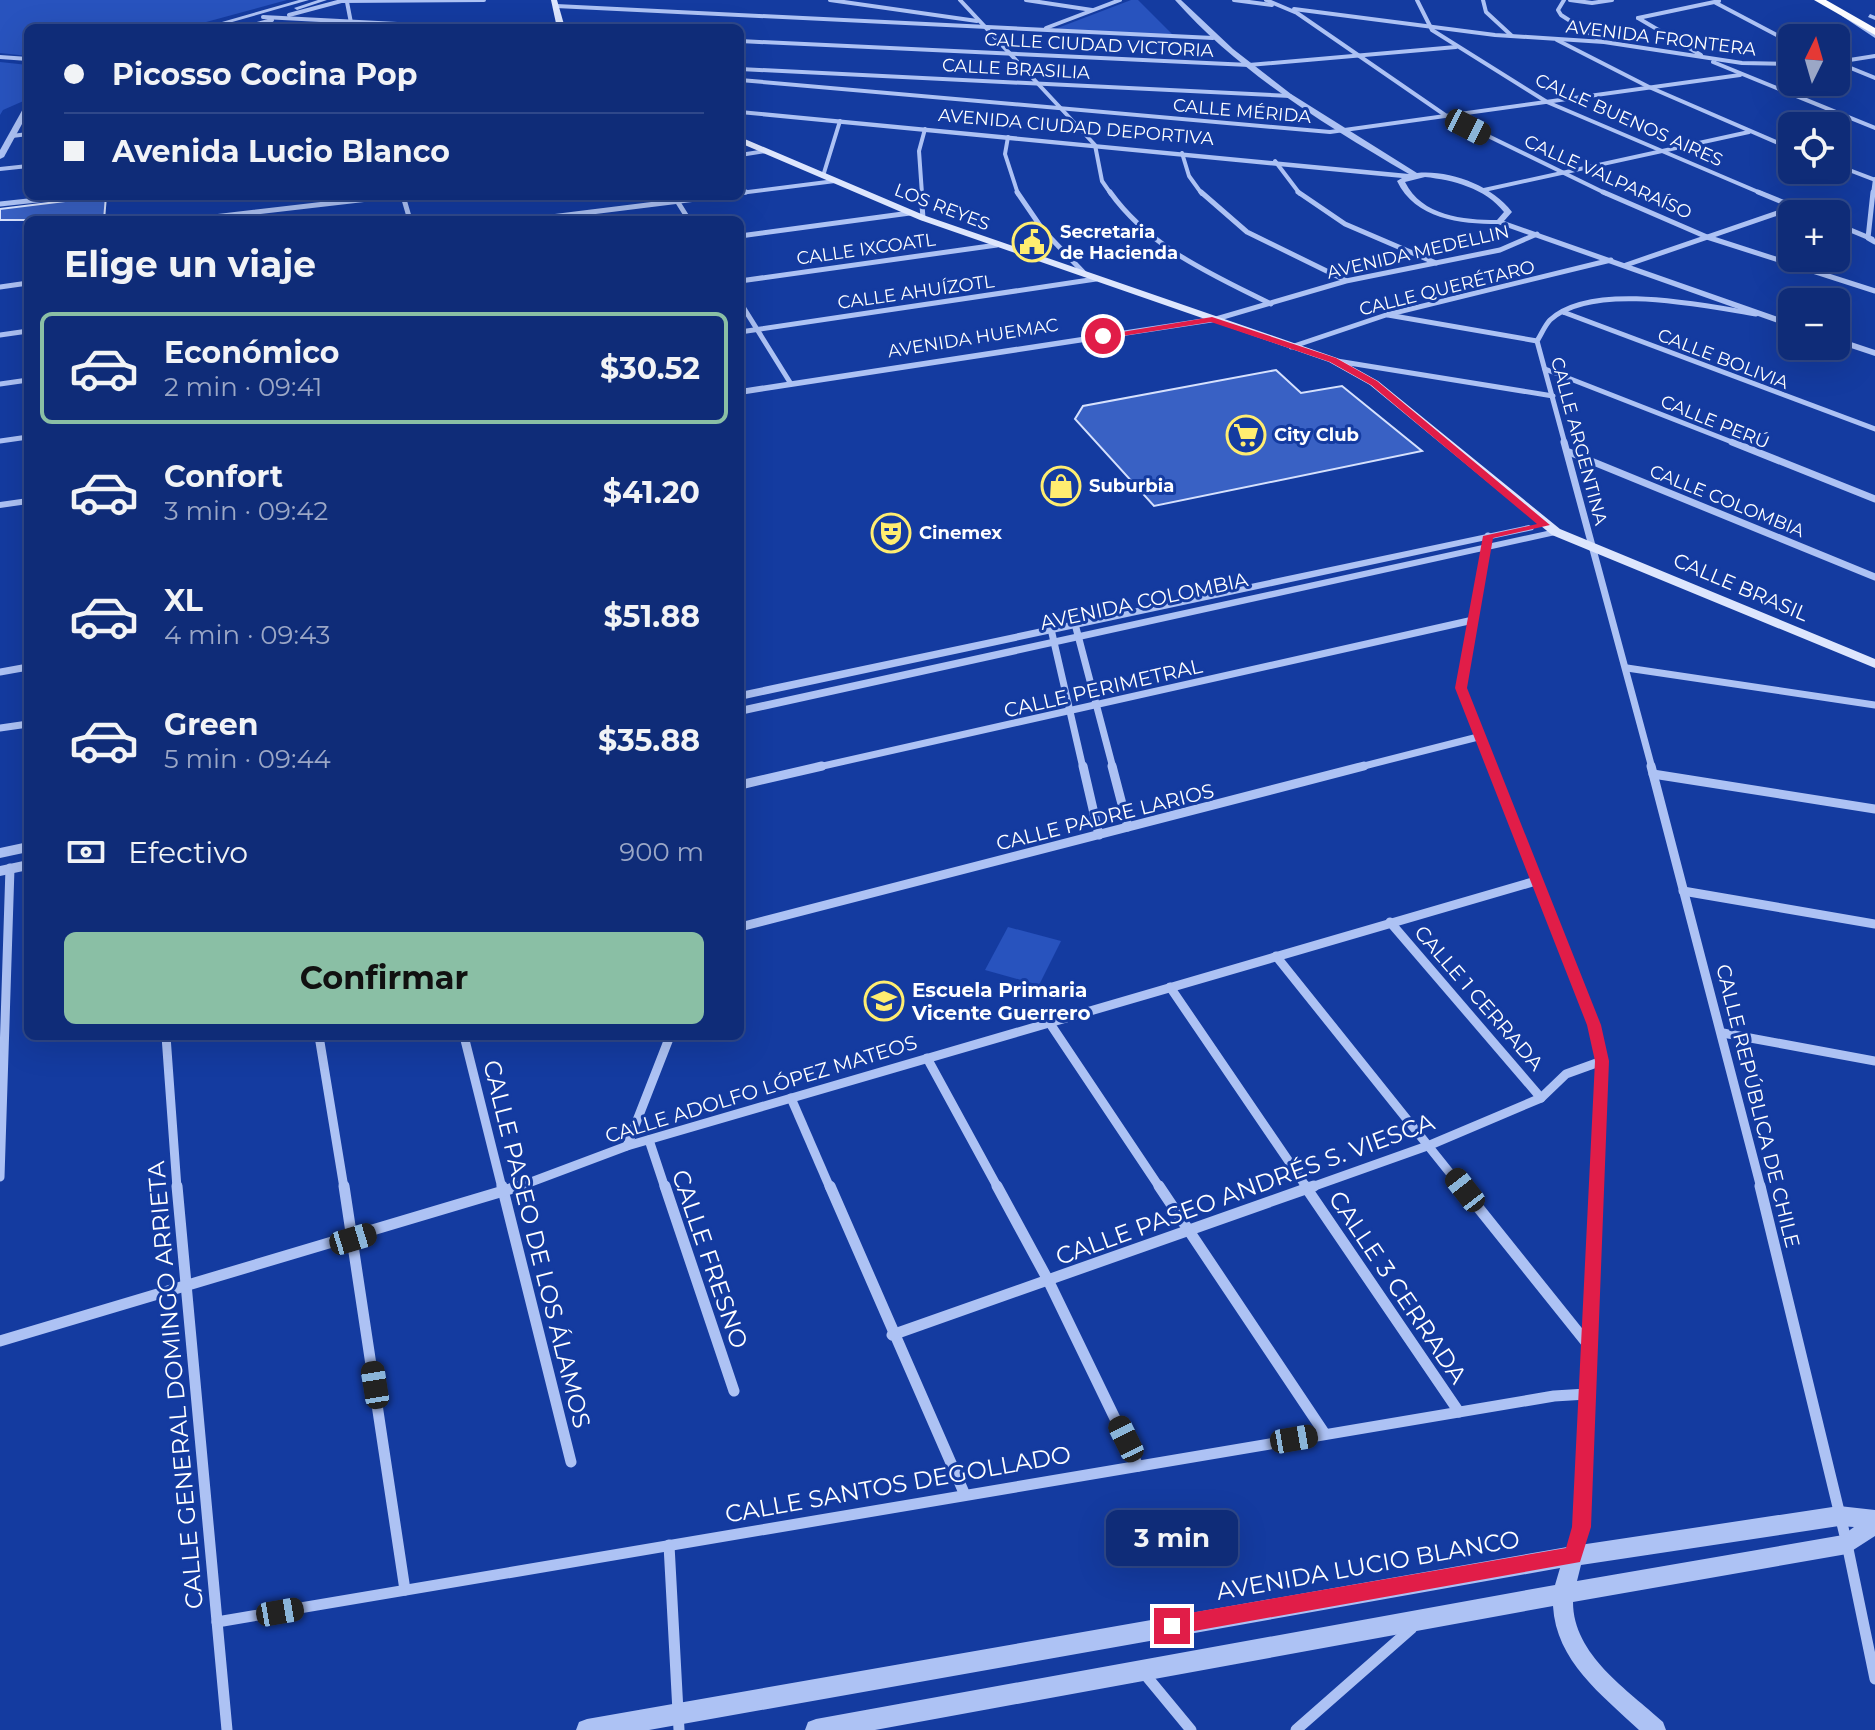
<!DOCTYPE html>
<html lang="es">
<meta charset="utf-8">
<style>
:root{--surface:#0f2c78;--page:#1d3880;--text:#f1f3f6;--muted:#9ba7c6;--line:#2f488a;--accent:#8abfa5}
body{margin:0;font-family:Montserrat,sans-serif;background:var(--page);color:var(--text);height:100vh;display:flex;flex-direction:column;font-size:30px;white-space:nowrap}
*{box-sizing:border-box;margin:0}
p{font-size:26px;color:var(--muted)}
.icon{flex:none;width:44px;height:44px;fill:none;stroke:currentColor;stroke-width:2;stroke-linecap:round;stroke-linejoin:round}
.map{position:relative;flex:1;overflow:hidden}
.sheet{position:absolute;left:24px;top:216px;width:720px;height:824px;display:flex;flex-direction:column;background:var(--surface);border-radius:12px;box-shadow:0 8px 32px #0002,0 0 0 2px var(--line)}
.sheet>*{flex:none}
.top-card{position:absolute;left:24px;top:24px;width:720px;height:176px;border-radius:12px;box-shadow:0 8px 32px #0002,0 0 0 2px var(--line);display:grid;align-content:center;height:176px;padding:0 40px;background:var(--surface)}
.needle{width:52px;rotate:5deg}
.controls{position:absolute;left:1778px;top:24px;display:grid;gap:16px}
.controls a{display:grid;place-items:center;width:72px;height:72px;border-radius:12px;background:var(--surface);box-shadow:0 8px 32px #0002,0 0 0 2px var(--line);font-size:40px}
.end{position:absolute;width:36px;height:36px;margin:-18px;border:10px solid #e11d48;background:#fff;box-shadow:0 0 0 4px #fff}
.from{border-radius:50%}
.bubble{position:absolute;height:56px;border-radius:12px;background:var(--surface);box-shadow:0 8px 32px #0002,0 0 0 2px var(--line);font-size:26px;font-weight:700;line-height:56px;text-align:center}
.car{position:absolute;width:24px;height:48px;margin:-24px -12px;border-radius:10px;box-shadow:0 0 6px 2px #0007;background:linear-gradient(#222 24%,#8ab4d8 0 40%,#222 0 76%,#8ab4d8 0 86%,#222 0)}
.top-card b{display:flex;align-items:center;gap:28px;height:76px;font-size:30px}
.top-card b+b{border-top:2px solid var(--line)}
.top-card i{width:20px;height:20px;background:var(--text)}
ul{padding:0;list-style:none}
li{display:flex;align-items:center;gap:24px;height:112px;margin:0 16px 12px;padding:0 24px;border:4px solid transparent;border-radius:12px}
li div{flex:1}
li b{display:block;font-size:30px}
li em{font-style:normal;font-weight:700}
li.on{border-color:var(--accent)}
li>.icon{width:72px;height:72px;stroke-width:1.5}
h2{padding:0 40px;font-size:36px;line-height:96px}
.pay{display:flex;align-items:center;gap:20px;height:88px;padding:0 40px;font-size:30px}
.pay p{margin-inline-start:auto}
.button{display:flex;gap:16px;margin-top:auto;padding:16px 40px}
.button a{flex:1;height:92px;border-radius:12px;background:var(--accent);color:#111;font-size:32px;font-weight:700;line-height:92px;text-align:center}
.map>svg:first-child{display:block}
.green{fill:#2853be}
.building{fill:#3961c4;stroke:#d6e1fd;stroke-width:2}
.lines{fill:none;stroke-linecap:round;stroke-linejoin:round}
.minor-far4{stroke:#adc2f4;stroke-width:4}
.minor-far3{stroke:#adc2f4;stroke-width:5}
.minor-far2{stroke:#adc2f4;stroke-width:7}
.minor-far1{stroke:#adc2f4;stroke-width:9}
.minor{stroke:#adc2f4;stroke-width:11}
.tertiary{fill:#adc2f4;fill-rule:evenodd}
.secondary{fill:#dde6fd;fill-rule:evenodd}
.trunk{fill:#fcfdff;fill-rule:evenodd}
.route{fill:#e11d48}
.labels{text-anchor:middle;dominant-baseline:central;stroke-width:6;stroke-linejoin:round;paint-order:stroke}
.far-street-label{font-size:18px;fill:#fff;stroke:#143ba0}
.far-poi-label{font-size:18px;font-weight:bold;fill:#fff;stroke:#143ba0;text-anchor:start}
.street-label{font-size:20px;fill:#fff;stroke:#143ba0}
.poi-label{font-size:20px;font-weight:bold;fill:#fff;stroke:#143ba0;text-anchor:start}
.near-street-label{font-size:24px;fill:#fff;stroke:#143ba0}
</style>
<div class="map">
<svg width="1875" height="1730" viewBox="0 0 1875 1730">
<rect width="100%" height="100%" fill="#143ba0"/>
<g class="green">
<path d="M0,0H287L184,28H28V56L0,53Z"/>
<path d="M1131,0H1138L1173,35L1055,29Z"/>
<path d="M0,62L28,65V99L3,110L0,115Z"/>
<path d="M1008,927L1061,941L1039,985L985,970Z"/>
</g>
<g class="building">
<path d="M106,196L104,220H0V209Z"/>
<path d="M1276,370L1301,393L1342,386L1422,451L1154,506L1075,419L1083,406Z"/>
</g>
<g class="lines">
<g class="minor-far4">
<path d="M830,0L977,21"/>
<path d="M960,0L1095,145L1102,181L1111,194"/>
<path d="M1026,0L1092,10"/>
<path d="M1234,0L1272,5"/>
<path d="M1266,0L1297,13L1445,115L1607,194"/>
<path d="M1417,0L1432,30L1547,102L1763,194"/>
<path d="M1483,0L1486,12L1512,36"/>
<path d="M1564,0L1558,10L1561,15L1600,40"/>
<path d="M1570,0L1592,3L1612,0"/>
<path d="M341,1L484,0"/>
<path d="M347,2L352,28"/>
<path d="M1716,3L1792,43"/>
<path d="M556,6L1213,38"/>
<path d="M1294,9L1495,35L1604,42L1742,63L1792,64"/>
<path d="M289,15L345,0"/>
<path d="M263,17L474,28"/>
<path d="M1638,18L1701,55"/>
<path d="M1638,18L1719,1"/>
<path d="M242,28L272,20"/>
<path d="M1046,28L1120,0"/>
<path d="M1557,40L1649,87L1792,149"/>
<path d="M740,41L1249,65L1456,47"/>
<path d="M0,57L28,59"/>
<path d="M1713,62L1875,128"/>
<path d="M1836,62L1875,78"/>
<path d="M1837,62L1875,56"/>
<path d="M740,69L1290,96"/>
<path d="M740,80L1330,132L1740,75"/>
<path d="M12,136L28,134"/>
<path d="M1008,137L1005,154L1018,194"/>
<path d="M1182,153L1189,176L1202,194"/>
<path d="M740,155L766,151"/>
<path d="M1275,161L1300,194"/>
<path d="M1836,165L1875,180"/>
<path d="M0,169L28,166"/>
<path d="M823,176L840,121"/>
<path d="M1484,190L1749,132"/>
<path d="M740,193L835,181"/>
<path d="M922,194L919,151L925,129"/>
<path d="M1873,194L1875,179"/>
</g>
<g class="minor-far3">
<path d="M921,192L923,218"/>
<path d="M1017,192L1043,230L1085,274"/>
<path d="M1110,192C1150,248 1211,274 1271,304"/>
<path d="M1201,192L1247,232L1345,280"/>
<path d="M1298,192L1345,224L1436,263"/>
<path d="M1603,192L1707,237L1875,291"/>
<path d="M1758,192L1812,214"/>
<path d="M1873,192L1868,238L1875,242"/>
<path d="M740,193L746,192"/>
<path d="M403,196L410,220"/>
<path d="M674,196L689,220"/>
<path d="M0,204L74,196"/>
<path d="M188,220L394,196"/>
<path d="M527,220L720,196"/>
<path d="M1836,224L1872,239"/>
<path d="M740,236L910,213"/>
<path d="M1626,265L1795,207"/>
<path d="M740,281L997,245"/>
<path d="M0,287L28,283"/>
<path d="M740,302L791,384"/>
<path d="M1563,312L1875,429"/>
<path d="M1388,315L1537,341"/>
<path d="M1216,319L1346,281L1500,250L1537,234"/>
<path d="M740,332L1096,279"/>
<path d="M0,335L28,331"/>
<path d="M1291,347L1386,315L1611,260"/>
<path d="M1337,361L1553,396"/>
<path d="M1545,369L1737,444"/>
<path d="M0,384L28,380"/>
<path d="M0,441L28,437"/>
<path d="M1565,444L1537,341C1541,335 1545,325 1550,320C1592,281 1705,306 1756,314"/>
</g>
<g class="minor-far2">
<path d="M1564,442L1652,768"/>
<path d="M1732,442L1875,499"/>
<path d="M1569,452L1875,577"/>
<path d="M1488,536L1461,688L1493,768"/>
<path d="M1075,624L1113,768"/>
<path d="M1051,629L1083,768"/>
<path d="M1627,668L1875,705"/>
<path d="M0,672L28,667"/>
<path d="M0,728L28,724"/>
<path d="M814,768L1473,620"/>
<path d="M1356,768L1478,737"/>
</g>
<g class="minor-far1">
<path d="M1083,766L1099,835"/>
<path d="M1112,766L1128,827"/>
<path d="M1492,766L1594,1025L1602,1061L1596,1188"/>
<path d="M1651,766L1761,1188"/>
<path d="M1653,774L1875,809"/>
<path d="M740,785L822,766"/>
<path d="M1683,891L1875,924"/>
<path d="M1390,922L1541,1098"/>
<path d="M740,927L1364,766"/>
<path d="M1276,956L1462,1188"/>
<path d="M1170,987L1307,1188"/>
<path d="M1049,1022L1160,1188"/>
<path d="M1723,1033L1875,1061"/>
<path d="M166,1036L177,1188"/>
<path d="M319,1036L344,1188"/>
<path d="M464,1036L502,1188"/>
<path d="M927,1058L998,1188"/>
<path d="M791,1098L830,1188"/>
<path d="M649,1140L665,1188"/>
<path d="M627,1146L670,1036"/>
<path d="M0,1177L10,868"/>
<path d="M515,1188L627,1146L1536,881"/>
<path d="M1309,1188L1430,1145L1541,1098L1566,1074L1602,1061"/>
</g>
<g class="minor">
<path d="M177,1186L227,1730"/>
<path d="M344,1186L405,1590"/>
<path d="M502,1186L571,1462"/>
<path d="M665,1186L734,1391"/>
<path d="M830,1186L965,1495"/>
<path d="M997,1186L1048,1280L1138,1466"/>
<path d="M1159,1186L1325,1434"/>
<path d="M1305,1186L1459,1412"/>
<path d="M1461,1186L1590,1347"/>
<path d="M1760,1186L1847,1544L1875,1679"/>
<path d="M892,1335L1314,1186"/>
<path d="M0,1341L520,1186"/>
<path d="M669,1545L679,1730"/>
<path d="M1573,1555L1581,1527L1596,1186"/>
<path d="M217,1622L1554,1396L1587,1394"/>
<path d="M1143,1672L1191,1730"/>
<path d="M1296,1730L1412,1628"/>
</g>
<g class="tertiary">
<path d="M299,0H309L211,28H201Z"/>
<path d="M318,0H327L297,10L294,8Z"/>
<path d="M1175,0H1181L1233,49L1291,94L1417,173C1450,170 1491,185 1512,212L1504,221L1792,322V328L1498,224C1460,224 1415,219 1397,181L1402,178L740,114V110L1409,174C1325,125 1240,73 1175,0ZM1425,177C1453,180 1485,188 1504,212L1497,220C1463,220 1422,216 1405,182Z"/>
<path d="M1842,14H1846L1875,33V38L1842,16Z"/>
<path d="M1870,14L1875,16V20L1868,17Z"/>
<path d="M28,105V113L4,157L0,159V150L24,107Z"/>
<path d="M1212,317L1215,318V322L740,395V389Z"/>
<path d="M1836,337L1875,350V356L1836,343Z"/>
<path d="M28,498V504L0,508V502Z"/>
<path d="M1529,525L1534,528L1533,530L740,700V692Z"/>
<path d="M1556,529L1560,530V534L740,715V707Z"/>
<path d="M28,842V852L0,858V848Z"/>
<path d="M28,860V870L0,876V866Z"/>
<path d="M1839,1506L1875,1510V1536L1847,1554L1573,1602C1573,1655 1628,1690 1663,1722L1666,1730H1639C1602,1695 1556,1661 1553,1606L875,1730H805L808,1722L816,1719L1555,1585L1560,1568L649,1730H576L579,1722L587,1719L1573,1546ZM1839,1526L1854,1527L1843,1535L1577,1581L1581,1565Z"/>
</g>
<g class="secondary">
<path d="M551,0H557L565,28H557Z"/>
<path d="M740,137L926,216L1337,358L1378,381L1560,529L1875,659V668L1552,535L1370,385L1329,362L920,220L740,143Z"/>
</g>
<path class="trunk" d="M1814,0H1826L1875,28V35Z"/>
</g>
<path class="route" d="M1212,317L1336,358L1377,381L1550,525L1493,538L1467,688L1601,1025L1609,1061L1591,1527L1580,1562L1172,1635L1165,1632L1162,1626L1165,1619L1172,1616L1566,1548L1572,1527L1595,1061L1587,1025L1455,688L1483,536L1537,524L1371,385L1330,362L1211,322L1103,339L1098,336Z"/>
<defs>
<symbol id="civic-ring" viewBox="-11 -11 22 22"><circle r="9.5" fill="#143ba0" stroke="#ffed70" stroke-width="1.5"/><path d="M-.6-6.5H3V-4.5H.6V-3L4-1V1h2V6H-6V1h2V-1L-.6-3ZM-1.2 2.5V6h2.4V2.5Z" fill="#ffed70"/></symbol>
<symbol id="supermarket-ring" viewBox="-11 -11 22 22"><circle r="9.5" fill="#143ba0" stroke="#ffed70" stroke-width="1.5"/><path d="M-6-5.5h2.5l.6 2H6L4.5 2H-2.5L-4.4-4H-6ZM-1.5 3.2a1.3 1.3 0 1 0 .1 0ZM3 3.2a1.3 1.3 0 1 0 .1 0Z" fill="#ffed70"/></symbol>
<symbol id="shop-ring" viewBox="-11 -11 22 22"><circle r="9.5" fill="#143ba0" stroke="#ffed70" stroke-width="1.5"/><path d="M-5-2.5h2.3a2.7 3.5 0 0 1 5.4 0H5L5.5 6h-11ZM-1.5-2.5h3a1.5 2.3 0 0 0-3 0Z" fill="#ffed70"/></symbol>
<symbol id="theatre-ring" viewBox="-11 -11 22 22"><circle r="9.5" fill="#143ba0" stroke="#ffed70" stroke-width="1.5"/><path d="M-5-5.5Q0-4 5-5.5V0Q5 5 0 6Q-5 5-5 0ZM-3.3-2.5H-1v1.5H-3.3ZM1-2.5H3.3v1.5H1ZM-2.8 1Q0 5.5 2.8 1Z" fill="#ffed70"/></symbol>
<symbol id="school-ring" viewBox="-11 -11 22 22"><circle r="9.5" fill="#143ba0" stroke="#ffed70" stroke-width="1.5"/><path d="M0-5L7-2L0 1L-7-2ZM-4 1L0 2.5L4 1V4Q0 6-4 4Z" fill="#ffed70"/></symbol>
</defs>
<g fill-rule="evenodd">
<use href="#civic-ring" x="1010" y="220" width="44" height="44"/>
<use href="#supermarket-ring" x="1224" y="413" width="44" height="44"/>
<use href="#shop-ring" x="1039" y="464" width="44" height="44"/>
<use href="#theatre-ring" x="869" y="511" width="44" height="44"/>
<use href="#school-ring" x="862" y="979" width="44" height="44"/>
</g>
<g class="labels">
<g class="far-street-label">
<text transform="translate(1661 38) rotate(7)">AVENIDA FRONTERA</text>
<text transform="translate(1099 45) rotate(3)">CALLE CIUDAD VICTORIA</text>
<text transform="translate(1016 69) rotate(3)">CALLE BRASILIA</text>
<text transform="translate(1242 111) rotate(5)">CALLE MÉRIDA</text>
<text transform="translate(1629 120) rotate(24)">CALLE BUENOS AIRES</text>
<text transform="translate(1076 127) rotate(5)">AVENIDA CIUDAD DEPORTIVA</text>
<text transform="translate(1608 177) rotate(24)">CALLE VALPARAÍSO</text>
<text transform="translate(942 207) rotate(21)">LOS REYES</text>
<text transform="translate(866 249) rotate(-8)">CALLE IXCOATL</text>
<text transform="translate(1418 252) rotate(-13)">AVENIDA MEDELLIN</text>
<text transform="translate(1447 288) rotate(-14)">CALLE QUERÉTARO</text>
<text transform="translate(916 292) rotate(-8)">CALLE AHUÍZOTL</text>
<text transform="translate(973 338) rotate(-9)">AVENIDA HUEMAC</text>
<text transform="translate(1723 359) rotate(21)">CALLE BOLIVIA</text>
<text transform="translate(1715 422) rotate(22)">CALLE PERÚ</text>
<text transform="translate(1579 441) rotate(75)">CALLE ARGENTINA</text>
<text transform="translate(1727 501) rotate(22)">CALLE COLOMBIA</text>
</g>
<g class="far-poi-label">
<text x="1060" y="232">Secretaria<tspan x="1060" dy="21">de Hacienda</tspan></text>
<text x="1274" y="435">City Club</text>
<text x="1089" y="486">Suburbia</text>
<text x="919" y="533">Cinemex</text>
</g>
<g class="street-label">
<text transform="translate(1741 587) rotate(23)">CALLE BRASIL</text>
<text transform="translate(1144 601) rotate(-12)">AVENIDA COLOMBIA</text>
<text transform="translate(1103 688) rotate(-13)">CALLE PERIMETRAL</text>
<text transform="translate(1105 817) rotate(-14)">CALLE PADRE LARIOS</text>
<text transform="translate(1479 998) rotate(49)">CALLE 1 CERRADA</text>
<text transform="translate(761 1089) rotate(-17)">CALLE ADOLFO LÓPEZ MATEOS</text>
<text transform="translate(1758 1106) rotate(76)">CALLE REPÚBLICA DE CHILE</text>
</g>
<g class="poi-label">
<text x="912" y="990">Escuela Primaria<tspan x="912" dy="23">Vicente Guerrero</tspan></text>
</g>
<g class="near-street-label">
<text transform="translate(1245 1189) rotate(-20)">CALLE PASEO ANDRÉS S. VIESCA</text>
<text transform="translate(537 1244) rotate(76)">CALLE PASEO DE LOS ÁLAMOS</text>
<text transform="translate(710 1259) rotate(71)">CALLE FRESNO</text>
<text transform="translate(1398 1287) rotate(56)">CALLE 3 CERRADA</text>
<text transform="translate(175 1385) rotate(-95)">CALLE GENERAL DOMINGO ARRIETA</text>
<text transform="translate(898 1484) rotate(-10)">CALLE SANTOS DEGOLLADO</text>
<text transform="translate(1368 1565) rotate(-10)">AVENIDA LUCIO BLANCO</text>
</g>
</g>
</svg>
<div class="controls">
<a><svg class="needle" viewBox="-14 -14 28 28"><path d="M0-13l5 13h-10z" fill="#e53935"/><path d="M0 13l5-13h-10z" fill="#9ba7c6"/></svg></a>
<a><svg class="icon" aria-label="locate" viewBox="0 0 24 24"><circle cx="12" cy="12" r="6"/><path d="M12 2v4M12 18v4M2 12h4M18 12h4"/></svg></a>
<a>+</a>
<a>−</a>
</div>
<i class="end from" style="left:1103px;top:336px"></i>
<i class="end" style="left:1172px;top:1626px"></i>
<div class="bubble" style="left:1106px;top:1510px;width:132px">3 min</div>
<i class="car" style="left:1468px;top:127px;rotate:117deg"></i>
<i class="car" style="left:1465px;top:1190px;rotate:322deg"></i>
<i class="car" style="left:353px;top:1239px;rotate:73deg"></i>
<i class="car" style="left:375px;top:1385px;rotate:351deg"></i>
<i class="car" style="left:1126px;top:1439px;rotate:334deg"></i>
<i class="car" style="left:1294px;top:1439px;rotate:80deg"></i>
<i class="car" style="left:280px;top:1612px;rotate:80deg"></i>
<div class="top-card">
<b><i class="from"></i>Picosso Cocina Pop</b>
<b><i></i>Avenida Lucio Blanco</b>
</div>
<section class="sheet">
<h2>Elige un viaje</h2>
<ul>
<li class="on"><svg class="icon" aria-label="car" viewBox="0 0 24 24"><path d="M5 17H2v-5l4-1 3-4h7l3 4 3 1v5h-3M9 17h6M6 11h13"/><circle cx="7" cy="17" r="2"/><circle cx="17" cy="17" r="2"/></svg><div><b>Económico</b><p>2 min · 09:41</p></div><em>$30.52</em></li>
<li><svg class="icon" aria-label="car" viewBox="0 0 24 24"><path d="M5 17H2v-5l4-1 3-4h7l3 4 3 1v5h-3M9 17h6M6 11h13"/><circle cx="7" cy="17" r="2"/><circle cx="17" cy="17" r="2"/></svg><div><b>Confort</b><p>3 min · 09:42</p></div><em>$41.20</em></li>
<li><svg class="icon" aria-label="car" viewBox="0 0 24 24"><path d="M5 17H2v-5l4-1 3-4h7l3 4 3 1v5h-3M9 17h6M6 11h13"/><circle cx="7" cy="17" r="2"/><circle cx="17" cy="17" r="2"/></svg><div><b>XL</b><p>4 min · 09:43</p></div><em>$51.88</em></li>
<li><svg class="icon" aria-label="car" viewBox="0 0 24 24"><path d="M5 17H2v-5l4-1 3-4h7l3 4 3 1v5h-3M9 17h6M6 11h13"/><circle cx="7" cy="17" r="2"/><circle cx="17" cy="17" r="2"/></svg><div><b>Green</b><p>5 min · 09:44</p></div><em>$35.88</em></li>
</ul>
<div class="pay"><svg class="icon" aria-label="cash" viewBox="0 0 24 24"><path d="M3 7h18v10H3z"/><circle cx="12" cy="12" r="2"/></svg>Efectivo<p>900 m</p></div>
<div class="button"><a>Confirmar</a></div>
</section>
</div>
